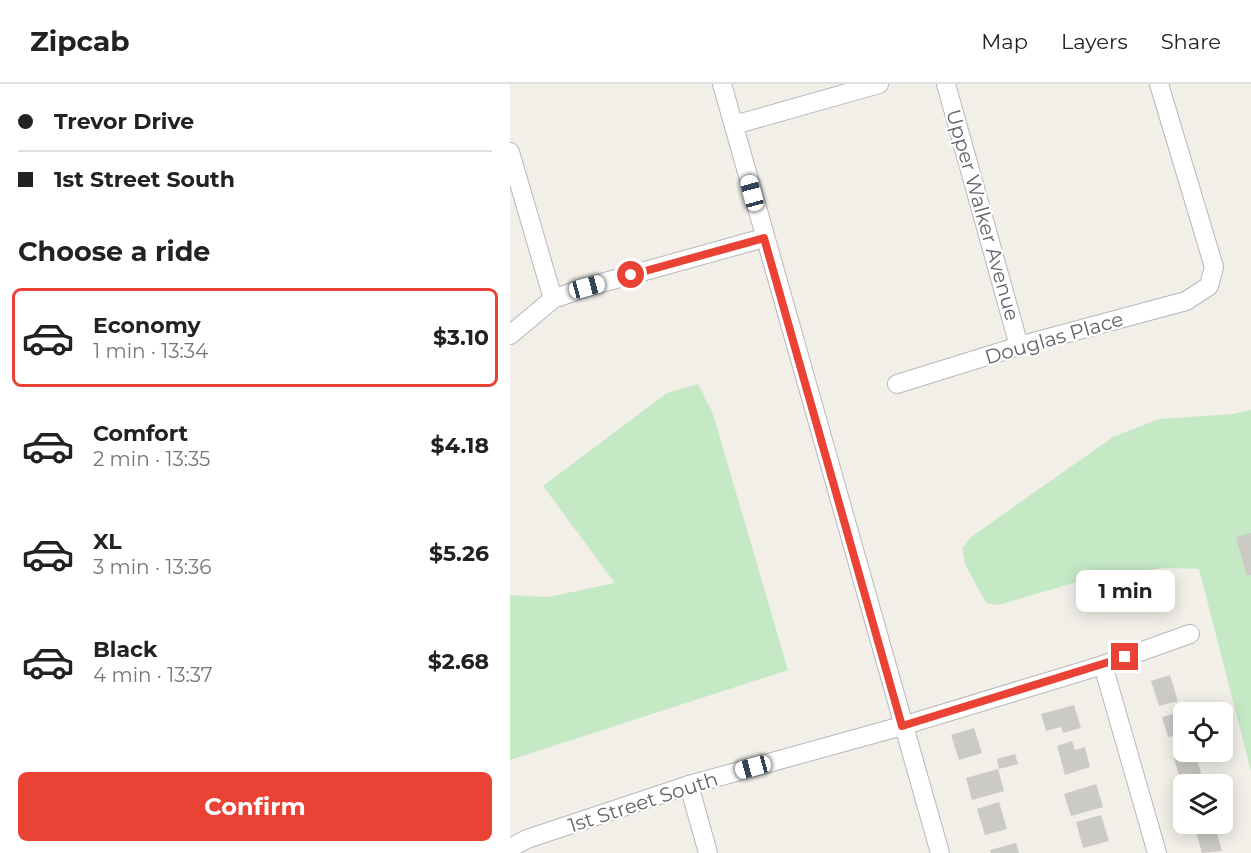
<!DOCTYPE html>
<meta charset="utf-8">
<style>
:root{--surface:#fff;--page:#f6f6f6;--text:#222;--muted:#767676;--line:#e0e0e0;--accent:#ea4335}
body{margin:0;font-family:Montserrat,sans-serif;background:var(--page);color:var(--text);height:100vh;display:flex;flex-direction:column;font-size:22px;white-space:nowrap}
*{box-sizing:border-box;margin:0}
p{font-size:20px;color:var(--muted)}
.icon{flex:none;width:33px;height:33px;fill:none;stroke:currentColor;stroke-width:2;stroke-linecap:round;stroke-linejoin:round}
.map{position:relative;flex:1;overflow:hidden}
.panel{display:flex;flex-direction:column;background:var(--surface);width:510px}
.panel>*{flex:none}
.banner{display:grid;align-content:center;height:132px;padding:0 18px;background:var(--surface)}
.tools{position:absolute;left:663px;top:618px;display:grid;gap:12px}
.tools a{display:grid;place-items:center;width:60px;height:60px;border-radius:9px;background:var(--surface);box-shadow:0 3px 15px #0003;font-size:30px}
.end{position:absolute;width:27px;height:27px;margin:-14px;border:8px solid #ea4335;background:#fff;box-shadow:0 0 0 3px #fff}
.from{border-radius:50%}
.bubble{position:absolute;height:42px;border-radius:9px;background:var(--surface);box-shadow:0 3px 15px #0003;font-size:20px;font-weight:700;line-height:42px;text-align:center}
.car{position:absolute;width:18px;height:36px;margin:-18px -9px;border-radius:8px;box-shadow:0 0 4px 2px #0007;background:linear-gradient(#fff 24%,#345 0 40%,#fff 0 76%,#345 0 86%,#fff 0)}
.banner b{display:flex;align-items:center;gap:21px;height:57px;font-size:22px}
.banner b+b{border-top:2px solid var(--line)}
.banner i{width:15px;height:15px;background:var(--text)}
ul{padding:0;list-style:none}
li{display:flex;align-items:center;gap:18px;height:99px;margin:0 12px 9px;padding:0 6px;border:3px solid transparent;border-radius:9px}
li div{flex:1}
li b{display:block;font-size:22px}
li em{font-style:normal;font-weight:700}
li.current{border-color:var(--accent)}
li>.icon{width:54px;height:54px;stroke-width:1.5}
h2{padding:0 18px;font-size:27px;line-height:72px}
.cta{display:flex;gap:12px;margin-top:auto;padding:12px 18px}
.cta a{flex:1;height:69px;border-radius:9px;background:var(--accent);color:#fff;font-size:24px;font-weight:700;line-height:69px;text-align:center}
header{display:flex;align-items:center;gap:36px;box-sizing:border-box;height:84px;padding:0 30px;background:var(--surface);border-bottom:2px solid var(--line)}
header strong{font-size:28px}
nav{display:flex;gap:33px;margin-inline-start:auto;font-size:21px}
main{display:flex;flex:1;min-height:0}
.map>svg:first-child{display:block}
.green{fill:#c5e8c5}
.building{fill:#cccac5}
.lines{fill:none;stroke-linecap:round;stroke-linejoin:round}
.street-casing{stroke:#b5b8bc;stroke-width:20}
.street{stroke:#fff;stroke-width:18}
.route{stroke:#ea4335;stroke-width:8}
.labels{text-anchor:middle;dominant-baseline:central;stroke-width:4.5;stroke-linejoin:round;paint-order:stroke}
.street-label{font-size:20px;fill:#5f6368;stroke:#fff}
</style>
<header>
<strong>Zipcab</strong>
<nav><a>Map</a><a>Layers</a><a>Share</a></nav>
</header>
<main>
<section class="panel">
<div class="banner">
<b><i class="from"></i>Trevor Drive</b>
<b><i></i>1st Street South</b>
</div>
<h2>Choose a ride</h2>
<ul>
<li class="current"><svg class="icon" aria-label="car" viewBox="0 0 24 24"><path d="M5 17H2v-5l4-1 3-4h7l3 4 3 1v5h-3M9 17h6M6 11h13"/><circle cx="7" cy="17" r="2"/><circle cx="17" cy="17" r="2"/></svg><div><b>Economy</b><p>1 min · 13:34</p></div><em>$3.10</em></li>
<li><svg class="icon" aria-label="car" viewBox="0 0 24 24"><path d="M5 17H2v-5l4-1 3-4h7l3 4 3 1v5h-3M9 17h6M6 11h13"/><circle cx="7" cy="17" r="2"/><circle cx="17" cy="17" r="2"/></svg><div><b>Comfort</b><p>2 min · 13:35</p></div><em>$4.18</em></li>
<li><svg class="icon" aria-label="car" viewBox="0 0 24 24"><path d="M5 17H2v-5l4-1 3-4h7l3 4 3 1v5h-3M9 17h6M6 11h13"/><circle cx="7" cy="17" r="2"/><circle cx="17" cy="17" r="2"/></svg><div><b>XL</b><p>3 min · 13:36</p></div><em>$5.26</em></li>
<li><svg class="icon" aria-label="car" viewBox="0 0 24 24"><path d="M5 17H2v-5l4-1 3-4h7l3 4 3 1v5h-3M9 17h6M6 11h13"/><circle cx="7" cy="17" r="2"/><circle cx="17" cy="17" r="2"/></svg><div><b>Black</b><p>4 min · 13:37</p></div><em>$2.68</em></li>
</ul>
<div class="cta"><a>Confirm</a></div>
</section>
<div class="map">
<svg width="741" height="769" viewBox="0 0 741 769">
<rect width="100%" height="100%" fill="#f1efe8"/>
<g class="green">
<path d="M188,300L203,330L278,586L0,676V511L38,513L105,499L33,402L157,309Z"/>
<path d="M741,326V687L689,485L652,484L574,496L488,521L476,519L455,480L452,465L461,453L603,353L649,335L722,330Z"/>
</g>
<g class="building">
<path d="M741,449V491L737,492L726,453Z"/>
<path d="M660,591L668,617L649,622L641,597Z"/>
<path d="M564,621L571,644L553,649L551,643L536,647L531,630Z"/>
<path d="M670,628L674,649L658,653L652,633Z"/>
<path d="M464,644L472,669L449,676L441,651Z"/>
<path d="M562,657L565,666L575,663L580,683L555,691L547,662Z"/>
<path d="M685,668L692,693L671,699L664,674Z"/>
<path d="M505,670L508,680L489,685L487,675Z"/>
<path d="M488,685L494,707L462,716L456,694Z"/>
<path d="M586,700L593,723L561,732L554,710Z"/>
<path d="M489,718L497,745L475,751L467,725Z"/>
<path d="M591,731L599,757L573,764L566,738Z"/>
<path d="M705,742L712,767L692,769L686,748Z"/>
<path d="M506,759L509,769H481L480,766Z"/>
</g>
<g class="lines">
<defs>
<g id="street">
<path d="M212,0L430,769"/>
<path d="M436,0L509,262"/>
<path d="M224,41L369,0"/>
<path d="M0,68L43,215"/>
<path d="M0,251L43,215L77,203L254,154"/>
<path d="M387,300L509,262L676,217L699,202L704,183L649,0"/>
<path d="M593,581L647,769"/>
<path d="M179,701L198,769"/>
<path d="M0,764L17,755L179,701L392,642L593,581L680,550"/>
</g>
</defs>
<use href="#street" class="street-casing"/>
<use href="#street" class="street"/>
</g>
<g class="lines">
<path class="route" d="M121,191L254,154L392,642L615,573"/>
</g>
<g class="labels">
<g class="street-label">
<text transform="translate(473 131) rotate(74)">Upper Walker Avenue</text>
<text transform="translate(544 254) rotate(-16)">Douglas Place</text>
<text transform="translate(133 718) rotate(-18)">1st Street South</text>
</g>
</g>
</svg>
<div class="tools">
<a><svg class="icon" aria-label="locate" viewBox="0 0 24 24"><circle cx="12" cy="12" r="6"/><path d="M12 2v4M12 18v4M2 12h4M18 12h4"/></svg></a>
<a><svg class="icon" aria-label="layers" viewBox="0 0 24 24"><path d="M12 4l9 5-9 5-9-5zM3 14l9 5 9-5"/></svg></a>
</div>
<i class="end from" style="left:121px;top:191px"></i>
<i class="end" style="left:615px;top:573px"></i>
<div class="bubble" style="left:566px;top:486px;width:99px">1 min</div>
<i class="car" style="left:242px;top:109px;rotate:345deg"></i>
<i class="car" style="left:77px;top:203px;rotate:75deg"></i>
<i class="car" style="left:243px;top:683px;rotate:255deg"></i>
</div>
</main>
